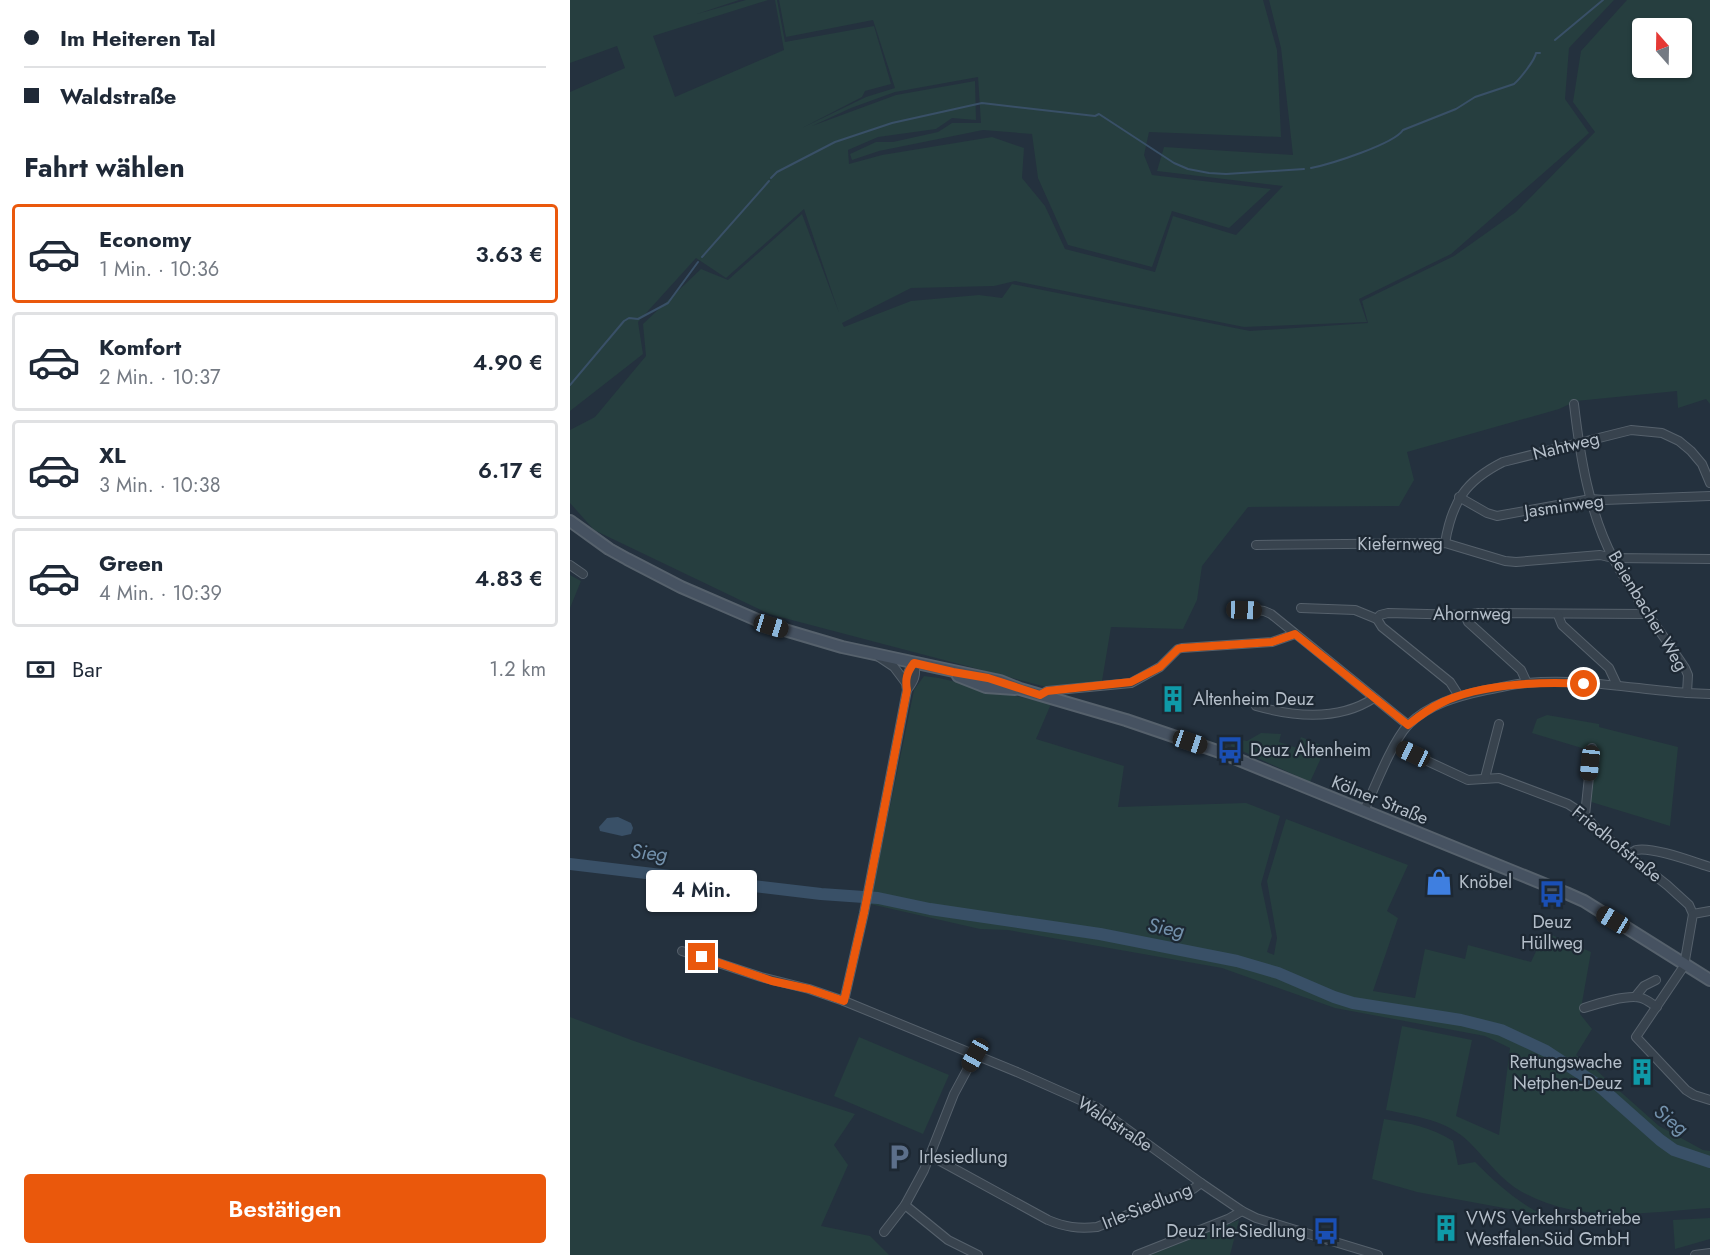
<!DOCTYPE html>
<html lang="de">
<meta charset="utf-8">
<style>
:root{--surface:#fff;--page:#f2f2f3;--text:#1f2937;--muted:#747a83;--line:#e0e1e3;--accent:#ea580c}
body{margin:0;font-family:Jost,sans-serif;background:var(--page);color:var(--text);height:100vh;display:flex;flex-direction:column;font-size:22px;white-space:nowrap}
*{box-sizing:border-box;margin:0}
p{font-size:20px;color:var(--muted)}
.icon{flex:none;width:33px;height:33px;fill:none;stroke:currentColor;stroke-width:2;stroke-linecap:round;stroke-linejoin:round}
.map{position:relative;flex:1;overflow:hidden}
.panel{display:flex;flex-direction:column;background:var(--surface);width:570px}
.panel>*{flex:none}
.banner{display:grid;align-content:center;height:132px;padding:0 24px;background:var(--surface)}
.needle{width:39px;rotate:340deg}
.controls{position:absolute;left:1062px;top:18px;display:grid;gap:12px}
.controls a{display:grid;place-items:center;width:60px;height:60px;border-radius:6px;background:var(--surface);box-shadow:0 2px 4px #0004;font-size:30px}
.end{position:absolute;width:27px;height:27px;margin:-14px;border:8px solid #ea580c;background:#fff;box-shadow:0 0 0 3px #fff}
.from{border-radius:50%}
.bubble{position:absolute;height:42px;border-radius:6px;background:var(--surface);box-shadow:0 2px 4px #0004;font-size:20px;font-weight:600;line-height:42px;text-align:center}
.car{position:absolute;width:18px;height:36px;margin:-18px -9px;border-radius:8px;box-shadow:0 0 4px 2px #0007;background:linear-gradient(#222 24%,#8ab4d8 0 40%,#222 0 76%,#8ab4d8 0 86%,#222 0)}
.banner b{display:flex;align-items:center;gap:21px;height:57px;font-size:22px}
.banner b+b{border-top:2px solid var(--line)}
.banner i{width:15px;height:15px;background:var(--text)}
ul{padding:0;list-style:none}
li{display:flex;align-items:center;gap:18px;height:99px;margin:0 12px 9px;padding:0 12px;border:3px solid var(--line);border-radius:6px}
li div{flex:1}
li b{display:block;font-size:22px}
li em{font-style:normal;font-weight:600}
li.active{border-color:var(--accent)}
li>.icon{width:54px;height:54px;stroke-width:1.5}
h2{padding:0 24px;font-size:27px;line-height:72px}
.pay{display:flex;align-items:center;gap:15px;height:66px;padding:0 24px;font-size:22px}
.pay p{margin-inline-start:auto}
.action{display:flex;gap:12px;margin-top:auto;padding:12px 24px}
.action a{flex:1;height:69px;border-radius:6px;background:var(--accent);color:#fff;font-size:24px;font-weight:600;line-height:69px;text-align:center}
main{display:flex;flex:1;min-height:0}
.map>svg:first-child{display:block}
.green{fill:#263e3f;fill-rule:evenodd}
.water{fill:#395067}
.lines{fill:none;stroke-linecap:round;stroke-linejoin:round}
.stream{stroke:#395067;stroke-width:2}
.river{stroke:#395067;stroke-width:12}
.minor-casing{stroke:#56616c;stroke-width:10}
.secondary-casing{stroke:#56616c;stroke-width:14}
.minor{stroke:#38434e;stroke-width:8}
.secondary{stroke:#465261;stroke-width:10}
.route{stroke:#ea580c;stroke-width:8}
.labels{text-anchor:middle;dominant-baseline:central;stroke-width:4.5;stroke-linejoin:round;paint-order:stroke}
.street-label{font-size:18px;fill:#b4bec9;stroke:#1d2833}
.poi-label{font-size:18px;fill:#b4bec9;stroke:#1d2833;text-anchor:start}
.water-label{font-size:20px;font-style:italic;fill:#7391ac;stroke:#1d2833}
</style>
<main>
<section class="panel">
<div class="banner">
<b><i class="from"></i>Im Heiteren Tal</b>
<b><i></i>Waldstraße</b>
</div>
<h2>Fahrt wählen</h2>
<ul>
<li class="active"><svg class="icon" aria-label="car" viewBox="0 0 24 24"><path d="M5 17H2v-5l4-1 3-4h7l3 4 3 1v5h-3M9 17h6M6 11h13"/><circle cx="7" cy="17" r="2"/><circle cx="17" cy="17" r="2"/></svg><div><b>Economy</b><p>1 Min. · 10:36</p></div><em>3.63 €</em></li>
<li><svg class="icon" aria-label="car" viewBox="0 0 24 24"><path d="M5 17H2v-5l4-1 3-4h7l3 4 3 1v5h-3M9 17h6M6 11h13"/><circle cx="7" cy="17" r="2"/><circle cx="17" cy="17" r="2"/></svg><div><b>Komfort</b><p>2 Min. · 10:37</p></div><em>4.90 €</em></li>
<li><svg class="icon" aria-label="car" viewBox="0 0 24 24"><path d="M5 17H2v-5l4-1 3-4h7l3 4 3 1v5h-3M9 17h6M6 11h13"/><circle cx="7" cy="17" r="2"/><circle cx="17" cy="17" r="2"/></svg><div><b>XL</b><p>3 Min. · 10:38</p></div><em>6.17 €</em></li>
<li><svg class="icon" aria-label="car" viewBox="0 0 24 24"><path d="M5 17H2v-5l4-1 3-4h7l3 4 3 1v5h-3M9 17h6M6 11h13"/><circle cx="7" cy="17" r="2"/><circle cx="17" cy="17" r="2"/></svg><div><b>Green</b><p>4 Min. · 10:39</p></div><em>4.83 €</em></li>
</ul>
<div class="pay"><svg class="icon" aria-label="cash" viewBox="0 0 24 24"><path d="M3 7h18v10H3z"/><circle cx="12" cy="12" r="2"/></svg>Bar<p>1.2 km</p></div>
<div class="action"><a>Bestätigen</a></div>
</section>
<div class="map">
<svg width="1140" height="1255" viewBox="0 0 1140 1255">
<rect width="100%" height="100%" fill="#24313e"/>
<g class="green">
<path d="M0,0H169L127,14L176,0H198L83,36L105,97L214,50L205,0H207L215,42L304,26L321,84L295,91L292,97L232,128L296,97L325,88L303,20L216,37L209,0H693L707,50L711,137L579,132L574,155L582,175L701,189L659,228L602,211L582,267L498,245L468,178L462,134L413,130L309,151L282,160L280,154L306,142H323L368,132L382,123H411L408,77L325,92L281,108L242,126L326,95L405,81L406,120L382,118L366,129L308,137L278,150L279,164L312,155L422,137L454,148L452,178L475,206L495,249L585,272L603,216L666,235L713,186L587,171L594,147L723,155L711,48L699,0H1044L999,48L995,99L1019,133L881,254L789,299L797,322L674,327L445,281L424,286L341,288L272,323L274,327L341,301L409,295L432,298L442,284L680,331L798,323L792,301L884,256L946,212L1025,132L1003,102L1011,51L1057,0H1140V404L1136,399L1108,408L1107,391L1006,401L989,409L837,452L844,480L829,506L678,507L632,566L627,600L613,629L541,627L532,681L480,688L199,614L24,530L0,503V430L25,417L76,356L73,324L131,269L158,280L232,214L269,313L234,209L156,278L126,258L68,322L73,354L0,411V92L55,68L47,46L0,63ZM1072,28H1112V68H1072Z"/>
<path d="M0,575L11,581L0,608Z"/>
<path d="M354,676L369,678L481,704L466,739L554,766L548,807L676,803L710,816L691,884L702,936L697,952L704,955L707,938L697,881L716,819L838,865L817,911L828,918L803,991L845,998L855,949L895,959L898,945L961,962L975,932L1021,952L1010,1014L1022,1029L1006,1055L1026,1070L1089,1126L1133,1150L1140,1151V1208C1076,1212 1011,1225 952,1192C931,1180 917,1160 899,1142C877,1120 845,1116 816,1110L832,1026L902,1040L886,1116L929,1135L940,1048L915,1036L765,1008L652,968L438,930L410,929L300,904L344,690Z"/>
<path d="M977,715L1029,724V727L1108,747L1100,826L1018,801L1025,752L962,733L967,719Z"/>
<path d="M691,733L711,734L709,742L727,748L731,737L756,747L740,782L661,746L662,738L677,741Z"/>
<path d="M0,1017L64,1041L285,1114L264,1145L278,1165L251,1226L300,1236L319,1255H0Z"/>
<path d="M289,1037L379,1075L353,1134L264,1096Z"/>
<path d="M814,1119C839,1123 861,1127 883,1141L888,1165L905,1162C926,1183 947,1202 973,1215L847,1192L802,1179Z"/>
<path d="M1140,1218V1239L1105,1249L1103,1220Z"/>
<path d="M669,1220L660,1255H580Z"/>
</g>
<path class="water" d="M48,817L61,823L63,828L61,834L52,836L30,831L29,827L37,818Z"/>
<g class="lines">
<g class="stream">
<path d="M985,40L1033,0"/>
<path d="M741,168C761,164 824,144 833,130L886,109L905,97L944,84C950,79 965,60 966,53H970"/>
<path d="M201,178L207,172L265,142L322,123L412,103L525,116L529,114L604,163L618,169L639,173L656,174L734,169"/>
<path d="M132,257L199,181"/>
<path d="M0,385L54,321L59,318L68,319L98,303L128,262"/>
</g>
<path class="river" d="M0,864L251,894L308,898L360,909L530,934L667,961L708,973L764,997L783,1003L891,1020L931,1030L976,1051L1028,1085L1090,1140L1104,1150L1140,1162"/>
<defs>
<g id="minor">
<path d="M1004,404C1010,456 1019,513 1044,560C1065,598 1091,632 1115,668L1118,675L1117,693L1140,694"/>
<path d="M889,497L917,513L927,516L1021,499L1034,500L1140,496"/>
<path d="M875,543C882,502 895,481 933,462L1061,430L1092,433L1109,441L1121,451L1132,464L1140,483"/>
<path d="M686,545L875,543L935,561L946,562L1030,555L1043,558L1140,559"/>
<path d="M0,565L13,574"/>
<path d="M666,607L694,611L701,614L838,725"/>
<path d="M731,608L785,610L807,619L810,615L818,613L895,615L909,613L1076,614"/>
<path d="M895,615L898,622L951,670L957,683"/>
<path d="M988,615L992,625L1039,668L1047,685"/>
<path d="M807,619L812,627L880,682L889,696"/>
<path d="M309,657L324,667L336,683"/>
<path d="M344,663C337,672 335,679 337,690L294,913L274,1001L447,1072L528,1108L631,1183L672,1211L686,1218L808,1255"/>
<path d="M337,690C344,681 347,675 344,663"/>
<path d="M470,695L477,691L561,683L590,667L608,649L612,648L702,642L725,634"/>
<path d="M686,706C725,717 769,721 804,698"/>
<path d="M825,746L898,780L929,778L998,804L1015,815L1028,831L1097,885L1119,905L1123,914"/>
<path d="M915,778L929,724"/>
<path d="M794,811C804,789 822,742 838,725C859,704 888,696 916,690C930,688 943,684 957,683C1010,678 1064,689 1117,693"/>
<path d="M1015,815L1022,748"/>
<path d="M1058,855C1060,853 1064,851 1066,850C1082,846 1124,862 1140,867"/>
<path d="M1140,911L1123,914L1114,966L1066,1037L1116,1090L1124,1095L1140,1100"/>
<path d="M112,951L191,977L239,989L274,1001"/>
<path d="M1065,997L1074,986L1086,980"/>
<path d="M1014,1008C1026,1004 1059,994 1071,998C1076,999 1082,1004 1087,1007"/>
<path d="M361,1156L478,1220C495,1227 508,1229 527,1227L623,1189L631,1183"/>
<path d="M335,1205L378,1240L408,1255"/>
<path d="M314,1232L335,1205L354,1170L384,1094L405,1055"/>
<path d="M567,1255L658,1219L672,1211"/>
<path d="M1125,1255L1140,1253"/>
</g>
<g id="secondary">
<path d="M0,521L39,549L57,559L111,587L201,626L272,647L430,681L450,689L556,720L647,751L996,893L1014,901L1140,980"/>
<path d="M388,676L416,687L445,689"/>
</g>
</defs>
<use href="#minor" class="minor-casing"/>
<use href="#secondary" class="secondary-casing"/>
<use href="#minor" class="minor"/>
<use href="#secondary" class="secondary"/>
</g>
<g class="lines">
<path class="route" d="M132,957L202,981L239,989L274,1001L294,913L337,690C335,679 337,672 344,663L383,672L418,678L470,695L477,691L561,682L590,667L608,649L612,648L702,642L725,634L838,725C849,716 860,708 873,702C911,684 973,681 1014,684"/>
</g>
<defs>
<symbol id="building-bare" viewBox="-9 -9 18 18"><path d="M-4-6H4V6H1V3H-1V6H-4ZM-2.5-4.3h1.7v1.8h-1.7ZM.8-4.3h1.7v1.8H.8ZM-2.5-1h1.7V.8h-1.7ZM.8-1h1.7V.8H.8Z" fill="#0f9aa8" stroke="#1d2833" stroke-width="2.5" paint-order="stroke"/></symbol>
<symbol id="bus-bare" viewBox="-9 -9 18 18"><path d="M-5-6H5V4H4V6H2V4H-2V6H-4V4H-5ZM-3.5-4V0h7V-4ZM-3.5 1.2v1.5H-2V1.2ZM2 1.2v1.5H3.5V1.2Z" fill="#1a4fb4" stroke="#1d2833" stroke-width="2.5" paint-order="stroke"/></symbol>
<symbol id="shop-bare" viewBox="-9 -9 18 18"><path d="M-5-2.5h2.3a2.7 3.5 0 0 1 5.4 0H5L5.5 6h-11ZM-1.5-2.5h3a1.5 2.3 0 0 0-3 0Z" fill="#3f7fe0" stroke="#1d2833" stroke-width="2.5" paint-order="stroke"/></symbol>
<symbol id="parking-bare" viewBox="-9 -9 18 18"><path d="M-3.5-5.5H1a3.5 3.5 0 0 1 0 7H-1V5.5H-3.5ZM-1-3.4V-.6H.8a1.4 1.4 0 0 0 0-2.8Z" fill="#5c6f8a" stroke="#1d2833" stroke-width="2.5" paint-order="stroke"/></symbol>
</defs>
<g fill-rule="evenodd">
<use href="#building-bare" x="584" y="680" width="38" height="38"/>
<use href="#bus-bare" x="641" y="731" width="38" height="38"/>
<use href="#shop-bare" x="850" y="863" width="38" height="38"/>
<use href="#bus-bare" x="963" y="875" width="38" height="38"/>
<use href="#building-bare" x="1053" y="1053" width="38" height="38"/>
<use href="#parking-bare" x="310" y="1138" width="38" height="38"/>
<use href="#building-bare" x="857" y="1209" width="38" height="38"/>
<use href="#bus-bare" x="737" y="1212" width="38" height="38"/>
</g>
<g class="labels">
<g class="street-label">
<text transform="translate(996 446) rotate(-14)">Nahtweg</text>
<text transform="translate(994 506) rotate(-8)">Jasminweg</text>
<text x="830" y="544">Kiefernweg</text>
<text transform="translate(1078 611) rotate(59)">Beienbacher Weg</text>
<text x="902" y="614">Ahornweg</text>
<text transform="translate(810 800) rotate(22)">Kölner Straße</text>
<text transform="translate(1047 844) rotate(39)">Friedhofstraße</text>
<text transform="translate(545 1124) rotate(33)">Waldstraße</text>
<text transform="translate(577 1206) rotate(-22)">Irle-Siedlung</text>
</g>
<g class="poi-label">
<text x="623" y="699">Altenheim Deuz</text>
<text x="680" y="750">Deuz Altenheim</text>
<text x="889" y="882">Knöbel</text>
<text x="982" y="922" text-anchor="middle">Deuz<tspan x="982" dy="21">Hüllweg</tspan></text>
<text x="1052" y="1062" text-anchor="end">Rettungswache<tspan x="1052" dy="21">Netphen-Deuz</tspan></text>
<text x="349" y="1157">Irlesiedlung</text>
<text x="896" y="1218">VWS Verkehrsbetriebe<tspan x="896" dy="21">Westfalen-Süd GmbH</tspan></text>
<text x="736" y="1231" text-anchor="end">Deuz Irle-Siedlung</text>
</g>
<g class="water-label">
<text transform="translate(79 853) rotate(6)">Sieg</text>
<text transform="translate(596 928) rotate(10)">Sieg</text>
<text transform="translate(1101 1120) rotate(38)">Sieg</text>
</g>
</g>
</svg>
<div class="controls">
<a><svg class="needle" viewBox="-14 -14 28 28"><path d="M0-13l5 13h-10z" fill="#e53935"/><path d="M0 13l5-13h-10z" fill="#747a83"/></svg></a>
</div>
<i class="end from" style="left:1014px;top:684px"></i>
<i class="end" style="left:132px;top:957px"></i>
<div class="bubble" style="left:76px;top:870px;width:111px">4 Min.</div>
<i class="car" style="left:674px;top:610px;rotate:92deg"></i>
<i class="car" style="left:201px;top:626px;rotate:107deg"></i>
<i class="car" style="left:620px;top:742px;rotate:109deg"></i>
<i class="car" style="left:843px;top:754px;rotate:295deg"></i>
<i class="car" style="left:1020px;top:763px;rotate:186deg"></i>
<i class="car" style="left:1043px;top:920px;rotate:301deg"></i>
<i class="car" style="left:405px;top:1055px;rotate:209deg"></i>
</div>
</main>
